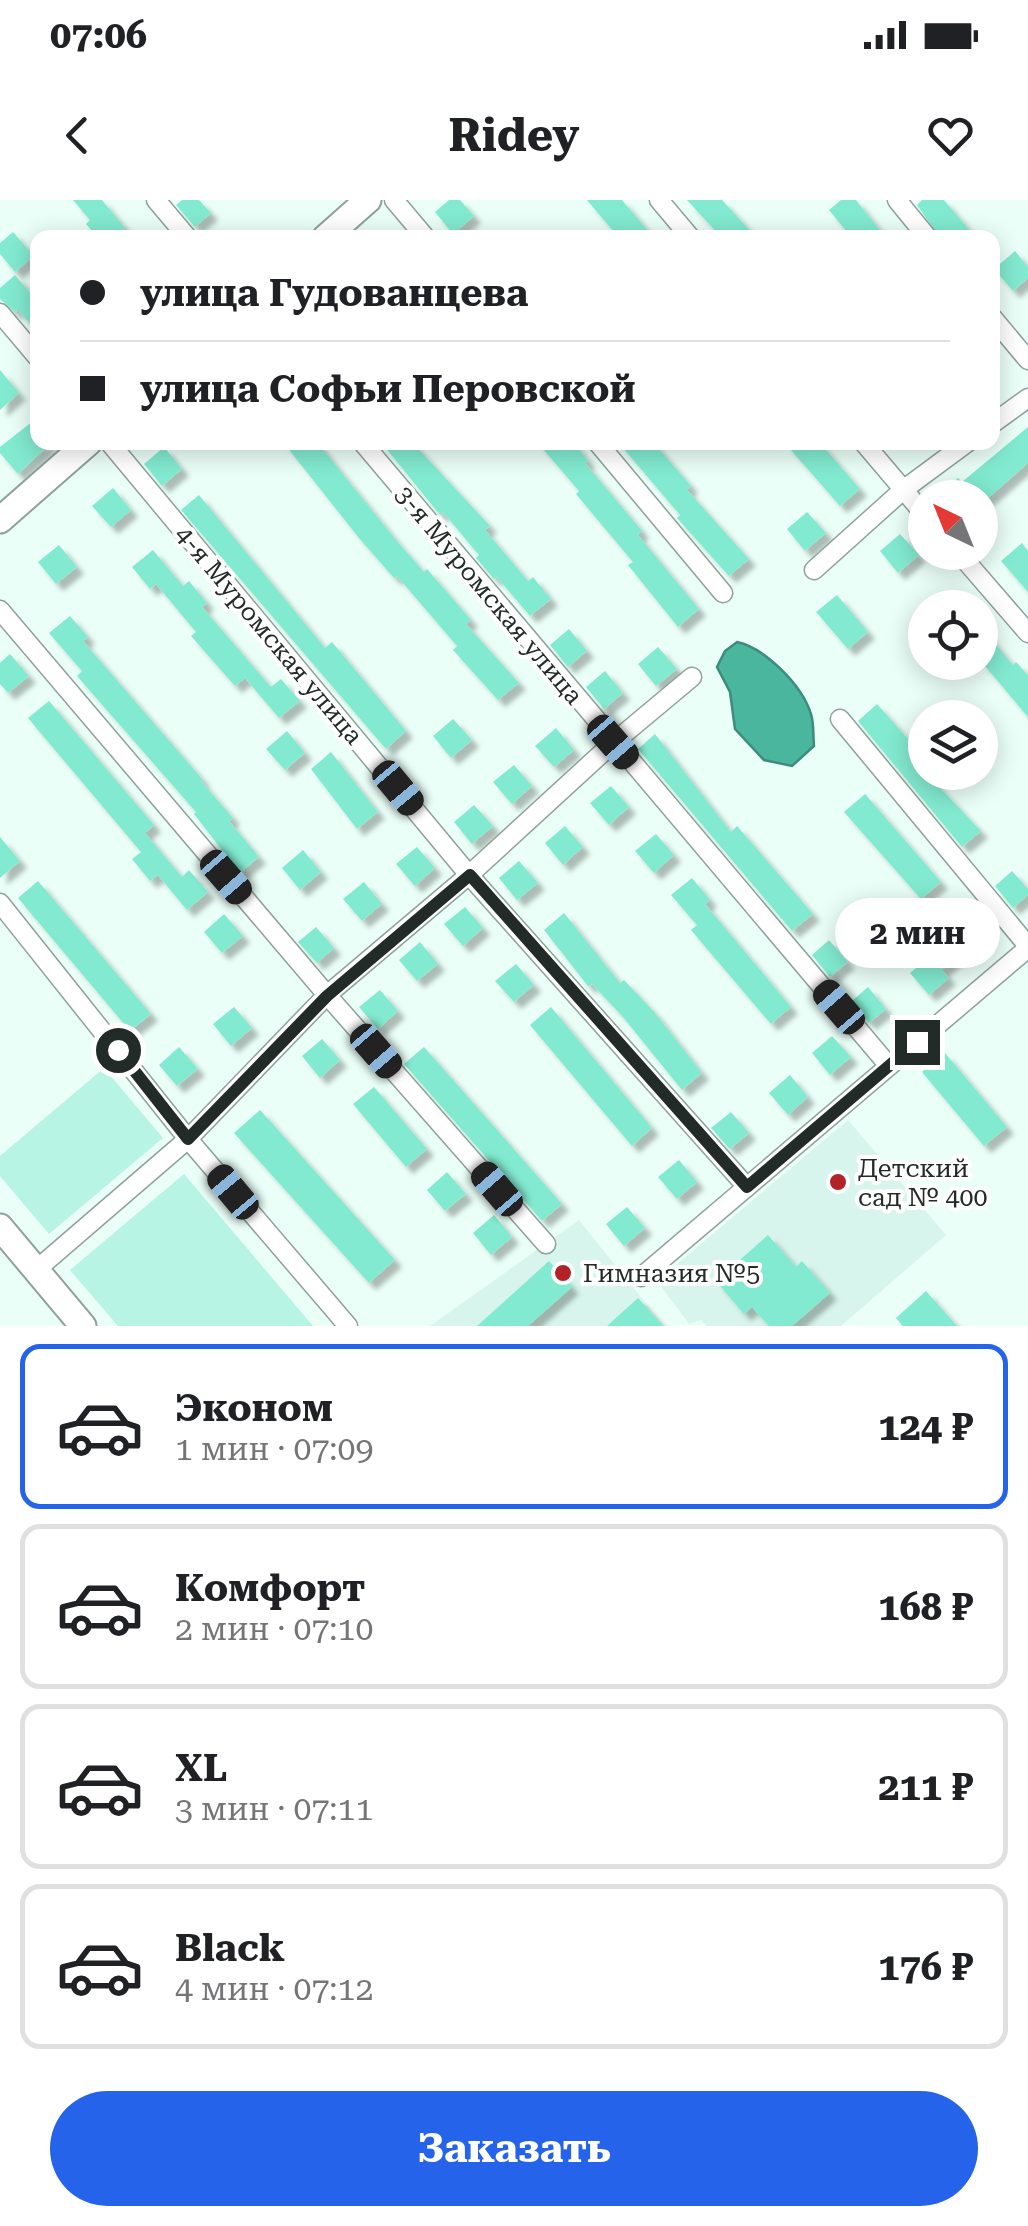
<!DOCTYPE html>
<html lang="ru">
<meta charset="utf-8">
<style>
:root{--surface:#fff;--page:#f6f6f6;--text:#202124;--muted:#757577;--line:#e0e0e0;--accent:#2563eb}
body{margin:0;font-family:"Roboto Serif",serif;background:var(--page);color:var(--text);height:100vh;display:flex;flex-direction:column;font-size:38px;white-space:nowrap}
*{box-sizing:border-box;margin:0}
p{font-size:32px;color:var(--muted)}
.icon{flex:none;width:55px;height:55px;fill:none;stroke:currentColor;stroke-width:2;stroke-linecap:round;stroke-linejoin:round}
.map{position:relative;height:1126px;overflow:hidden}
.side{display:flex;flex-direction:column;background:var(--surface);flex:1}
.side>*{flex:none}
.guide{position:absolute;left:30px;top:30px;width:970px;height:220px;border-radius:20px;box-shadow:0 5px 25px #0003;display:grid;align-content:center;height:220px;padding:0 50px;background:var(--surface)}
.needle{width:65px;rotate:317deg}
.tools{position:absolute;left:908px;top:280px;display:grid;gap:20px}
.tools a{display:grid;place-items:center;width:90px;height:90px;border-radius:50%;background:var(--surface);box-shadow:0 5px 25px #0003;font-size:50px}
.end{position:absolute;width:45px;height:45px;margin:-22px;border:12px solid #232b28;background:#fff;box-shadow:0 0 0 5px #fff}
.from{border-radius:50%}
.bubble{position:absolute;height:70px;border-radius:35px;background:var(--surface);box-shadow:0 5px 25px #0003;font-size:32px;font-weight:700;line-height:70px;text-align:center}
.car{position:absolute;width:30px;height:60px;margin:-30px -15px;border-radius:12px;box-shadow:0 0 8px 2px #0007;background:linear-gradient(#222 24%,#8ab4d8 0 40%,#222 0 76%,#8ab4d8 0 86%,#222 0)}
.guide b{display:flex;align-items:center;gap:35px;height:95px;font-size:38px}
.guide b+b{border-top:2px solid var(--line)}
.guide i{width:25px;height:25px;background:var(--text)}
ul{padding:18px 0 0;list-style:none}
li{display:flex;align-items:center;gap:30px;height:165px;margin:0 20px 15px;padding:0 30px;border:5px solid var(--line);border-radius:20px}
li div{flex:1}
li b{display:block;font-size:38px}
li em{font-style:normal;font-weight:700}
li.on{border-color:var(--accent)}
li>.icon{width:90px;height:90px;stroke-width:1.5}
.primary-button{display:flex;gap:20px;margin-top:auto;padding:20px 50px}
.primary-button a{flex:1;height:115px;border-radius:60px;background:var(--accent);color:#fff;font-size:40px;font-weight:700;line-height:115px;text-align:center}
.status{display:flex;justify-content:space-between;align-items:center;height:70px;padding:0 50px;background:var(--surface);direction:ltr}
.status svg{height:28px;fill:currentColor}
header{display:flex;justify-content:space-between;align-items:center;height:130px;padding:0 50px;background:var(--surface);font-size:45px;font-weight:700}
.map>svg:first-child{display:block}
.built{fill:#d7f5ec}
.green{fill:#b8f4e3}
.water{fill:#4ab69d;stroke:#3e8c7a;stroke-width:2.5}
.building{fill:#82ead0;filter:url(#shadow)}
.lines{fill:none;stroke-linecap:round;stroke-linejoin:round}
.street-casing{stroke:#8ea19b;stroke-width:21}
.secondary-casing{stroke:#8ea19b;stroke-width:29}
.street{stroke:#fff;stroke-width:18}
.secondary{stroke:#fff;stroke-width:25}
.route{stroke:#232b28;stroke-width:12}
.poi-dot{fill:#b22226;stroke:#fff;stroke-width:4}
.labels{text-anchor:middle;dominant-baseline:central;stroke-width:8;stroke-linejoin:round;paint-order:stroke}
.street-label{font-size:25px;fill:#232b28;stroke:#fff}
.poi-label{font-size:25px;fill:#232b28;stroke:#fff;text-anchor:start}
</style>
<div class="status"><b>07:06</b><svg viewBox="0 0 49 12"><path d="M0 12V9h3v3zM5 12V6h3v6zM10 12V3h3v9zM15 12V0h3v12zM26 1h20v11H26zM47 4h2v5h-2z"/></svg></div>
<header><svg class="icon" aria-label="back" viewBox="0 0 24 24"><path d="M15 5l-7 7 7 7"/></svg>Ridey<svg class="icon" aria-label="heart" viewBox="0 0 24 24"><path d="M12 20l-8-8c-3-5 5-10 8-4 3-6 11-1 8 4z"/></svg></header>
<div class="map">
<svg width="1028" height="1126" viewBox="0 0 1028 1126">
<defs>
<filter id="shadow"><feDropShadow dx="7" dy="7" stdDeviation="2.5" flood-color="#0004"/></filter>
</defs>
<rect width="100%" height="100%" fill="#eafff8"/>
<g class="built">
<path d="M848,920L946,1035L841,1126H707L701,1120L689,1124L657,1081Z"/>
<path d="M579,1020L664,1126H430Z"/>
</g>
<g class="green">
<path d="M104,868L163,938L49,1034L0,976V956Z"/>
<path d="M184,974L313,1126H118L70,1070Z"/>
</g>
<path class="water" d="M737,442C765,448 802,485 811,514C814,523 813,536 814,546L792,566L764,560L735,529L730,492L717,467L725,451Z"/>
<g class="building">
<path d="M73,0H102L125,28L114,38H98L86,24L90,20Z"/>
<path d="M182,0H199L211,13L195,27L176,5Z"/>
<path d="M449,0H460L474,16L453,34L435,12Z"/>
<path d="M587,0H622L654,38H619Z"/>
<path d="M687,0H722L757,38H722Z"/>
<path d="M841,0H856L886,38H852L829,10Z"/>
<path d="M922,0H944L976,38H940L917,5Z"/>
<path d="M13,32L34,56L15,72L0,54V43Z"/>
<path d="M1015,51L1028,67V78L1013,91L994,69Z"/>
<path d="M15,75L38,102V132L18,110L15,112L0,99V88Z"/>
<path d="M0,170L19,193L0,210Z"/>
<path d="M38,217V242H52L18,274L0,253V247Z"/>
<path d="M1028,227V263L988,298H935L958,278L962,282Z"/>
<path d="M283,242H317L396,340L424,372L427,369L471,420L466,424L519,483L498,500L453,450L457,446L397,376L394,378L359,338Z"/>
<path d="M381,242H412L490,326L485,330L528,381L533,377L551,399L530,416L497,377L494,379L476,358L479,355L443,312L440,315Z"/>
<path d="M537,242H573L588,261L585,263L642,331L638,335L699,409L678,427L628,365L633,362L576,294L579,291Z"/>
<path d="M618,242H653L691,286L687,290L749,359L729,376L677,318L680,315Z"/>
<path d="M784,242H819L860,289L840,306Z"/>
<path d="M164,247L182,269L162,286L144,264Z"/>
<path d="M113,288L131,310L111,327L92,306Z"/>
<path d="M199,295L325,448L332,442L406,531L386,549L181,310Z"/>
<path d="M807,312L826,333L805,351L787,329Z"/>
<path d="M900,334L919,355L898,373L880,351Z"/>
<path d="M1022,343L1028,351V392L1001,361Z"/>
<path d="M59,345L77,367L56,384L38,362Z"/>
<path d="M153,350L183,386L189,381L207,403L202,407L271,487L281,479L300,501L279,518L245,478L235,486L191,436L196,432L156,384L150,389L132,367Z"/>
<path d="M837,395L868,432L848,449L816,412Z"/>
<path d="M70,416L88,437L83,441L203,580L201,581L233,618L229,621L259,657L240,673L194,614L196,612L77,476L82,471L49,433Z"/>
<path d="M980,426L1013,465L1016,462L1028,475V517L980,460Z"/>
<path d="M569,429L587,451L568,467L550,445Z"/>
<path d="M658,447L677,469L656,486L638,464Z"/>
<path d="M10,454L29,476L8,493L0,484V463Z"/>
<path d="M605,471L623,493L604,509L586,487Z"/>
<path d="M49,501L154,625L145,633L182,677L189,670L208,692L187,710L158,675L150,681L132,659L141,652L28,518Z"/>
<path d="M877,504L924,557L919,562L925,572L981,631L962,647L858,521Z"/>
<path d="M453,519L472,540L451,558L433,536Z"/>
<path d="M556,528L574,550L554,567L535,546Z"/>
<path d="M287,531L305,553L285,570L266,549Z"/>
<path d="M655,534L731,632L737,626L813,714L792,731L638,549Z"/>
<path d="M331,552L378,612L357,629L311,569Z"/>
<path d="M514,565L532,586L512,604L493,582Z"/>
<path d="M611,586L629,607L609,625L590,603Z"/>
<path d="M865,594L941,682L921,699L844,612Z"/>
<path d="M474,605L493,626L472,644L454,622Z"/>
<path d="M565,626L583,647L563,665L545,643Z"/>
<path d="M656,634L674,655L654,673L635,651Z"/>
<path d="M0,637L20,661L0,678Z"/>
<path d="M417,647L435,668L415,686L396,664Z"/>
<path d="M303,650L321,672L300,690L282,668Z"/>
<path d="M519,661L538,683L517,700L499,678Z"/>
<path d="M1012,671L1028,689V695L1013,708L995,686Z"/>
<path d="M692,678L710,700L705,704L791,807L771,824L691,730L697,725L671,695Z"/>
<path d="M38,681L151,814L130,831L18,698Z"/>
<path d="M364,682L382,704L362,721L343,699Z"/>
<path d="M465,707L483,728L463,746L444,724Z"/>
<path d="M564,713L620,783L624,780L656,814L702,873L682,890L623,817L592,784L588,786L544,730Z"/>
<path d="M224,714L243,736L222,753L204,732Z"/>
<path d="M963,715L981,736L942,770L949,778L929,795L910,773L949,740L943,732Z"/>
<path d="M316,727L334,748L317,763L298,742Z"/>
<path d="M829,740L848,762L830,777L812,755Z"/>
<path d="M420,742L438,764L417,781L399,760Z"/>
<path d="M516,764L534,785L514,802L495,781Z"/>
<path d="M868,787L886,809L869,823L851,802Z"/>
<path d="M380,790L398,811L378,829L359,807Z"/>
<path d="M234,807L252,828L231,846L213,824Z"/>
<path d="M551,807L652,928L632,946L530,825Z"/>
<path d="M832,836L851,857L830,875L812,853Z"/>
<path d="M322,839L340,860L320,878L302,856Z"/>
<path d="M179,847L198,869L177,886L159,865Z"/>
<path d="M424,847L562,1004L542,1021L404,864Z"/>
<path d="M945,853L1007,927L984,946L922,872Z"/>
<path d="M790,875L808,897L788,915L769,893Z"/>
<path d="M374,887L427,949L406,967L353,904Z"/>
<path d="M260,910L395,1060L369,1083L234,933Z"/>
<path d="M731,912L749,933L730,949L711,928Z"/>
<path d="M679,960L697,982L677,999L658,977Z"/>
<path d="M447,972L466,994L445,1011L427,990Z"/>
<path d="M627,1007L645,1028L624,1046L606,1024Z"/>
<path d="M494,1015L512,1037L491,1055L473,1033Z"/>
<path d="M768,1035L796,1067L802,1061L830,1093L792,1126H769L752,1107L744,1114L716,1081Z"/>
<path d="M549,1061L572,1087L528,1126H477Z"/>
<path d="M926,1091L957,1126H903L896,1118Z"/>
<path d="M638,1098L663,1126H607Z"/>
</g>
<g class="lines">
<defs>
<g id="street">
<path d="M156,0L188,38"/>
<path d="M394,0L426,38"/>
<path d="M659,0L691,38"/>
<path d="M897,0L928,38"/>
<path d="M0,113L38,158"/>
<path d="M992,117L1028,160"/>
<path d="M992,224L1028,198"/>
<path d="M109,242L469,675L747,987"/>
<path d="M362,242L889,866"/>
<path d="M597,242L723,393"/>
<path d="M863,242L925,315"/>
<path d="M958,352L1028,433"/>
<path d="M814,370L903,290L968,242"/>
<path d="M0,410L327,795L546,1044"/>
<path d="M840,519L1028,746"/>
<path d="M0,703L188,939L348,1126"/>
<path d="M36,1070L188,939L327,795L469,675L613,543L692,477"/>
<path d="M641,1077L1028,748"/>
</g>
<g id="secondary">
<path d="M325,38L368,0"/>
<path d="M0,320L89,242"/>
<path d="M0,1027L83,1126"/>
</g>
</defs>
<use href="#street" class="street-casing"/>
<use href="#secondary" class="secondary-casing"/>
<use href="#street" class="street"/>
<use href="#secondary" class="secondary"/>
</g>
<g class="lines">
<path class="route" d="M118,850L188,939L327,796L470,675L747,987L917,842"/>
</g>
<g class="poi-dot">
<circle cx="838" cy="982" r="10"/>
<circle cx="563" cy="1073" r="10"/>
</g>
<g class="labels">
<g class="street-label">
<text transform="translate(489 395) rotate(50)">3-я Муромская улица</text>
<text transform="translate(269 435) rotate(50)">4-я Муромская улица</text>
</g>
<g class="poi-label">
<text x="858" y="968">Детский<tspan x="858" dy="29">сад № 400</tspan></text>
<text x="583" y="1073">Гимназия №5</text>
</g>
</g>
</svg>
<div class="tools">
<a><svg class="needle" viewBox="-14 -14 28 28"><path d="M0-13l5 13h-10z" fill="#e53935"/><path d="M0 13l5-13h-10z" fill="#757577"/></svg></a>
<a><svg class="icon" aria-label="locate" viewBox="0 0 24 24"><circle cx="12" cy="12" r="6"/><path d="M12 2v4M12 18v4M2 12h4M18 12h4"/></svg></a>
<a><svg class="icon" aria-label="layers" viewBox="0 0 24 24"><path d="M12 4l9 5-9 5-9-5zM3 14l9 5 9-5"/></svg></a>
</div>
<i class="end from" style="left:118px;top:850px"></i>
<i class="end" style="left:917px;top:842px"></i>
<div class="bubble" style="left:835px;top:698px;width:165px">2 мин</div>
<i class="car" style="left:613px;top:542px;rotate:139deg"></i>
<i class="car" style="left:398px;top:588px;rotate:140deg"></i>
<i class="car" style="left:226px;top:677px;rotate:139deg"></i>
<i class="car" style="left:839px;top:807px;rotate:319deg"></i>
<i class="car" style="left:376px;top:851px;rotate:139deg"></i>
<i class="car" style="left:497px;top:989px;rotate:319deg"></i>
<i class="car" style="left:233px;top:992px;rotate:320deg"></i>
<div class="guide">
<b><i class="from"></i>улица Гудованцева</b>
<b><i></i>улица Софьи Перовской</b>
</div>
</div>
<section class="side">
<ul>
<li class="on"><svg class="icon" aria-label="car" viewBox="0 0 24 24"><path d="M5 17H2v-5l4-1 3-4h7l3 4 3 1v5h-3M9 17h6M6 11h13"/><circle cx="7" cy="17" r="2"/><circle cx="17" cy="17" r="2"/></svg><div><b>Эконом</b><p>1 мин · 07:09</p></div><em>124 ₽</em></li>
<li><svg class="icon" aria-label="car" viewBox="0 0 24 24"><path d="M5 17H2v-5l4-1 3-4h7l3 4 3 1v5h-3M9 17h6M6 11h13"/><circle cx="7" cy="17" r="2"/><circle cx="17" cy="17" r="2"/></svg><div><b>Комфорт</b><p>2 мин · 07:10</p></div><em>168 ₽</em></li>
<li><svg class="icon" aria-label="car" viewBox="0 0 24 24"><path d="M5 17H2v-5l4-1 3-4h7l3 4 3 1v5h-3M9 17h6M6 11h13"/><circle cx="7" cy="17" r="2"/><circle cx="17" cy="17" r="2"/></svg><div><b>XL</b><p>3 мин · 07:11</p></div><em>211 ₽</em></li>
<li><svg class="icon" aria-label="car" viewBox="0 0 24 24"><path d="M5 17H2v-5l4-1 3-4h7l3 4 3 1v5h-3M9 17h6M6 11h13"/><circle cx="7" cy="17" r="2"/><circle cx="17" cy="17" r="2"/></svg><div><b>Black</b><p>4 мин · 07:12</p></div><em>176 ₽</em></li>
</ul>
<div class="primary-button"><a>Заказать</a></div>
</section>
